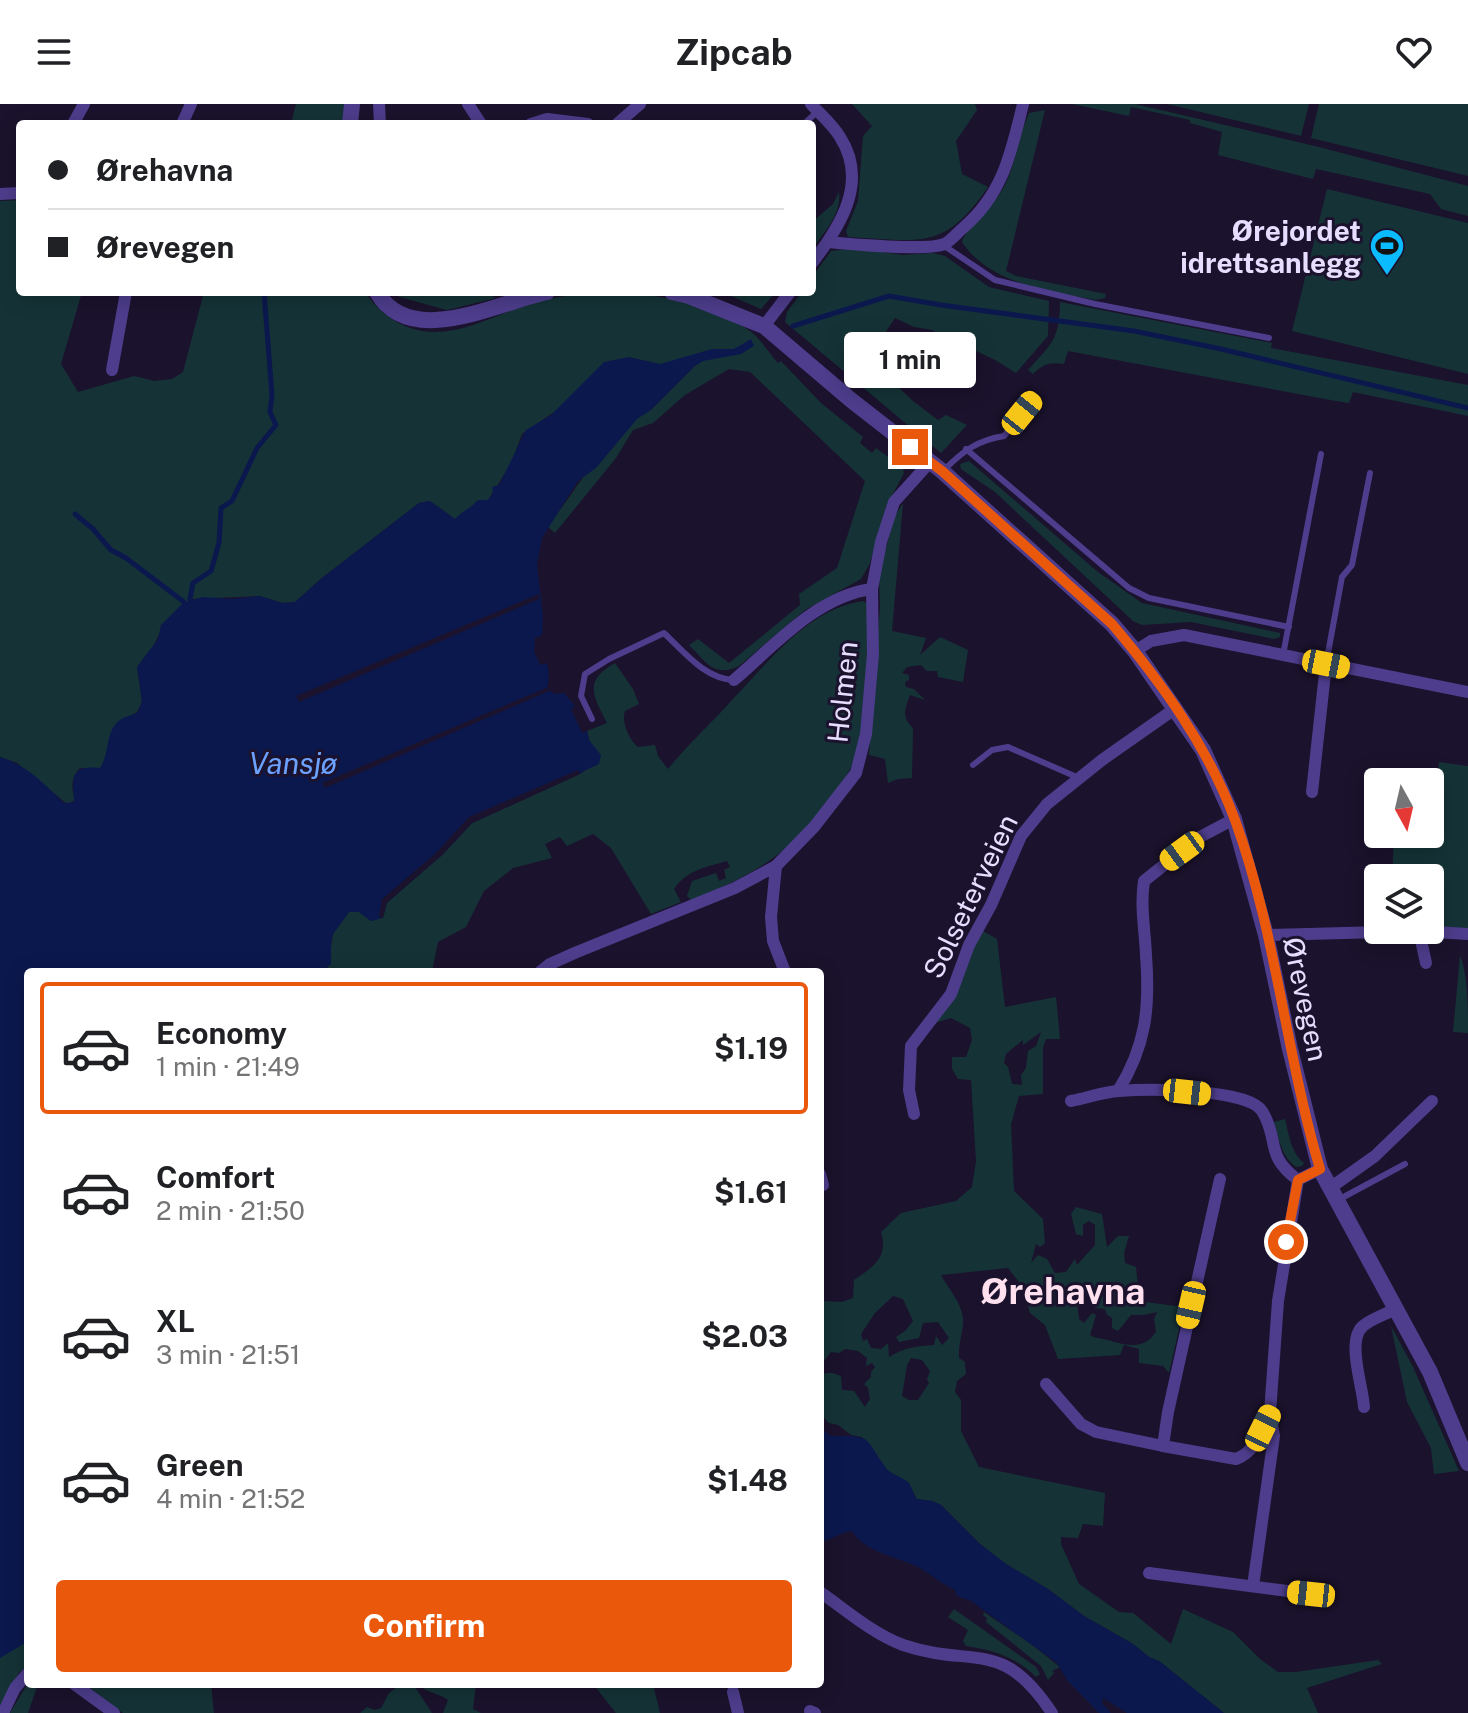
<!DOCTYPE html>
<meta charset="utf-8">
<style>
:root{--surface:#fff;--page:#f6f6f6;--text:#202124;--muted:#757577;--line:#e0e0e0;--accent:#ea580c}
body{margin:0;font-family:"Public Sans",sans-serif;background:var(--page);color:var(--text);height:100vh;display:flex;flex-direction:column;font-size:30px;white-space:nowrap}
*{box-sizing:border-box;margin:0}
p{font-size:26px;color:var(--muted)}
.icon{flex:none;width:44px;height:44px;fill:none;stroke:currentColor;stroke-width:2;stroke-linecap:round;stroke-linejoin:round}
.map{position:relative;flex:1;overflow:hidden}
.details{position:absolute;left:24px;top:864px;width:800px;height:720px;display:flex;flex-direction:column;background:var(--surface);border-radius:8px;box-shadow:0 4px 20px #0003}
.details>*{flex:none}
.hud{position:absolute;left:16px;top:16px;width:800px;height:176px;border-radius:8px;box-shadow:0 4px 20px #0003;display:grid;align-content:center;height:176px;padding:0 32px;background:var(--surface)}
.needle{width:52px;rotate:172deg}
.tools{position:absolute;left:1364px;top:664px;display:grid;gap:16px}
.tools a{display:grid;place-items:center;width:80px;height:80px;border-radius:8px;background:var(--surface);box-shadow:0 4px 20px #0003;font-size:40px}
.end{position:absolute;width:36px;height:36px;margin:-18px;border:10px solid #ea580c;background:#fff;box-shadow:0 0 0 4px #fff}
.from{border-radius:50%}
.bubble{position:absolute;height:56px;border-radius:8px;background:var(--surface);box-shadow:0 4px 20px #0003;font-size:26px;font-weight:700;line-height:56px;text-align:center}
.car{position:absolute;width:24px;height:48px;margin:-24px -12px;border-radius:10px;box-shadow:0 0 6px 2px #0007;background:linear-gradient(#f5c518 24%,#345 0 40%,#f5c518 0 76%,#345 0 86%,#f5c518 0)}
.hud b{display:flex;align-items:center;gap:28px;height:76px;font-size:30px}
.hud b+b{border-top:2px solid var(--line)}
.hud i{width:20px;height:20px;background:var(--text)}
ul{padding:14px 0 0;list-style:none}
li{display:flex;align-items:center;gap:24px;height:132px;margin:0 16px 12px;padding:0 16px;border:4px solid transparent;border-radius:8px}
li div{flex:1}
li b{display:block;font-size:30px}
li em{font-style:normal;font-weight:700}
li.active{border-color:var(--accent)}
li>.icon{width:72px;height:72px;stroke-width:1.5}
.cta{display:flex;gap:16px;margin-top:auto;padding:16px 32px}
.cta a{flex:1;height:92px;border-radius:8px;background:var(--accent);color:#fff;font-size:32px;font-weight:700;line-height:92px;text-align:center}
header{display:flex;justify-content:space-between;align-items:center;height:104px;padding:0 32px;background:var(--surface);font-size:36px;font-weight:700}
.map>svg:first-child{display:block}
.green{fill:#153337;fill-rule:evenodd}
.water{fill:#0b184d}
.pier{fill:#1b122d}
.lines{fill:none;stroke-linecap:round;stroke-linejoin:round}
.stream{stroke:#0b184d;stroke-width:5}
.service{stroke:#4d3d8c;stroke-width:6}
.minor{stroke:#4d3d8c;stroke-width:12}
.tertiary{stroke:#4d3d8c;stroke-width:16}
.route{stroke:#ea580c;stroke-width:10}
.labels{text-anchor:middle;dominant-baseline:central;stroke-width:6;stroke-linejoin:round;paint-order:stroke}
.poi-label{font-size:28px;font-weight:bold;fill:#e7deff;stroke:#1b122d;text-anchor:end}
.street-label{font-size:28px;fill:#e7deff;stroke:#1b122d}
.water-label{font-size:30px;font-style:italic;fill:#6ca1ff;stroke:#1b122d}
.district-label{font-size:36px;font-weight:bold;fill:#ffe0ee;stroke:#1b122d}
</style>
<header><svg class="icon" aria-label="menu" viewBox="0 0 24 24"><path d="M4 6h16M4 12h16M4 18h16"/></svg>Zipcab<svg class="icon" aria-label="heart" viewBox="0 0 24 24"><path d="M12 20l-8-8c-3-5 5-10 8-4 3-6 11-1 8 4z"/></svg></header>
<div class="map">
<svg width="1468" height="1609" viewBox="0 0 1468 1609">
<rect width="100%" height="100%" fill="#1b122d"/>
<g class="green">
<path d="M296,0H344L343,20H291Z"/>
<path d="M852,0H975L977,6L956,37L962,70L988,83C943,149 919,136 848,133L846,127L858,97L863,32L872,22Z"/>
<path d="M1072,0H1135L1319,43L1468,82V112L1441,105L1430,90L1316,65L1313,75L1218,51L1222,28L1190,19V16L1131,3L1129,12Z"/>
<path d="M1167,0H1309L1301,32Z"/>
<path d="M1319,0H1468V72L1311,34Z"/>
<path d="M1045,6L1006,167L1016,172L1106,190L1105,194L1096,196C1051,188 988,179 962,138C964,127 993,102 1001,88C1016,64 1017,35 1029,9Z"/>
<path d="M1327,85L1468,119V270L1292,227Z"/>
<path d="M839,88C842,109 824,129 812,145V118L833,100Z"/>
<path d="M20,96V188H82L61,260L78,288L134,272L154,277L172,275L183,268L204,188H365C381,212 407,229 437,228C471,227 504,207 536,198C600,181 695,187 750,227C760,234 769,249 778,259L781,257L821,299L863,333L860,339L872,349L876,344L903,364L904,369L886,403L870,459L861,475L805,506L739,562C714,574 706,558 689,541L698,535L729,559L800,501L799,490L837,464L865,377L750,268L729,265L685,291L653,319L633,326L616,354L555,429L548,423L584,372L554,308L522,330L511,360L488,396L485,398L478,396L468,407L455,415L430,397L419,399L322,474L295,498L282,499L260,492L190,495L161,526L154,541L137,563L142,598L137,608C132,612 125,613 121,617C107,631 111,649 100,664H80C71,673 71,684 75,696L67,700L17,659L0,653V97Z"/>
<path d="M855,144L903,151L933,149L945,152L989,183L1049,197L1048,232L1016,269L995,256L932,226L914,223L895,214L877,241L895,263L897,282L913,297L938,316L946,311L967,321L941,349L785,218L787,208L802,188H812V173L831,147Z"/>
<path d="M393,188H483L496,194L447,206L399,193Z"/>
<path d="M722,188H776L761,205Z"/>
<path d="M1060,198L1272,239L1271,244L1468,281V312L1353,288L1349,299L1336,297L1068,247L1064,260C1050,258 1043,260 1033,270L1028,266C1053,238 1059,236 1060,198Z"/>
<path d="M969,357L1098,468L1142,499L1280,529V533L1274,535L1191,518L1142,521L1133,517L995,388L961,365L960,360Z"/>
<path d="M903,399L892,527L926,534L920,551L940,533L968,546L963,578L938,573L937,567H927L921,561L907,563L902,569L909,571V576L905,578L906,583L914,585L925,596L910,591C905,605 901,613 913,624L912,674L898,675L888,679L885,655L869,651L880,504L879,469L895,412Z"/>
<path d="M864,497L868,501C869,546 869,612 855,654C850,669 838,684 829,696C786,754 756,768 692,797L687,792L692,777L716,769L719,777L726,774L724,766L730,763L727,757C706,763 687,766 674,785L681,798L651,810L611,744L593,730L567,742L560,733L545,740L552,754L513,764L484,787L466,823L438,838L432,868H315L328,863L333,830L349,808H359L371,817L379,813L387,799L442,751L472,719L580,670L591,662H596L587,627L607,619C593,591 583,577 615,559L633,585L639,600L625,607C621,618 629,636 638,643L655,641L658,652L668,665C688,640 711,620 732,596C769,558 808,504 864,497Z"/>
<path d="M1439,658L1468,662V826L1438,822L1435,793H1430V774H1392L1394,731H1433Z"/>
<path d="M981,826L997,835L1005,903L1056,893L1060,935H1046L1043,944V990L1019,992L1011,1020L1014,1087L1043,1115L1045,1139L1040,1143L1036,1140L1031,1159L1038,1151L1047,1155L1055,1169L1066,1168L1075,1155L1077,1161L1095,1141V1121L1089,1117L1083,1121V1132L1076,1130L1071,1110L1076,1103L1102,1110L1107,1143L1118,1132H1129L1124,1149L1125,1159L1136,1163L1138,1182L1145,1198L1184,1203L1169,1269L1163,1262L1139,1259V1245L1124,1241L1120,1251L1058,1255L1045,1221L1030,1209L1022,1182L1008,1164L941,1171C948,1184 961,1198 963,1214C964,1226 958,1239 959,1254L965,1258L966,1270L957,1277L955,1288L961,1296V1327L979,1363L1105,1389L1103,1422L1083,1420L1078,1434L1061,1433V1440L1079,1480L1119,1508L1133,1509L1171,1540L1183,1505L1233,1528L1260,1555L1278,1568H1296L1378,1556L1382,1560L1307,1584L1318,1609H1224L1159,1557L1149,1553L1133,1540L1084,1512L1048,1485L1006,1460L980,1440L941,1401L932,1397L917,1395L907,1378L888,1367L862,1333L851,1331L838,1321L829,1319L820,1310V1290L824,1287L820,1286V1273C827,1266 833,1269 841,1272L842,1286L854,1287L865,1303L870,1295L868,1284L864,1280L871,1273V1268L875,1263L872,1259L866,1262L867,1254L858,1247L845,1245L839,1249L831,1248L823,1258L820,1257V1193L823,1197L842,1198L853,1194L854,1176C873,1163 889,1153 881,1128L901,1109L956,1097L972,1083L976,1057L971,976L958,975L952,965V953H966L972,936L970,924L951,914L931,920ZM1041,928L1036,942L1028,947L1026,964L1021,971L1022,981L1012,980L1008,963L1004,959L1006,950L1023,936V941ZM1087,1180L1096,1197L1095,1204L1105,1205L1107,1211L1112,1214V1224L1118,1227L1131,1211H1144L1157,1208L1154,1215L1156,1228C1144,1246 1127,1242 1108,1236C1101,1234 1096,1235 1090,1231L1096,1211L1092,1209L1084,1219L1079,1215L1077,1199L1068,1196L1069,1183ZM893,1192L903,1195L913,1217L905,1227L896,1233L899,1238L919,1234L923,1219L938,1218L949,1234L942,1241L936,1232L934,1241C917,1242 903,1244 889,1253L888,1239L881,1245L871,1244L867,1235L863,1237L861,1230L875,1209ZM911,1254L922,1256L930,1267L927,1275L929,1279L918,1296H909L902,1292L907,1261Z"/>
<path d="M1460,851C1468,871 1468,905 1468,929L1453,928Z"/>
<path d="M1285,1015C1289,1031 1291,1049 1304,1059L1302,1062L1296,1063C1281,1052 1279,1035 1274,1018Z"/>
<path d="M1391,1222L1413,1263L1459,1367L1434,1370L1431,1344L1407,1298Z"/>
<path d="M0,1496L25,1539L28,1534L27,1561L19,1569L0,1602Z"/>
<path d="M954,1505L1036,1563L1040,1570L1036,1573C1016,1553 993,1546 966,1542L963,1537L968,1526L948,1513Z"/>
<path d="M984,1508L1031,1540L1060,1563L1052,1567L1054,1569L1048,1576L1041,1562L986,1518L987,1514L983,1511Z"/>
<path d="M28,1579L38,1580L28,1609H10Z"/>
<path d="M85,1580H211L214,1609H123Z"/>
<path d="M401,1580H413L432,1609H360L367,1603L375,1606L381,1604L389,1589Z"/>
<path d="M423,1580H476L473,1605L481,1609H443L448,1596C440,1590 433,1590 424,1585Z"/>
<path d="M593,1580H653L660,1609H616Z"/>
</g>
<g class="water">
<path d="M751,235L754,242L741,250L703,257L695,262L651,306L637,315L596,364L578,377L542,434L537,461L543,513L542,531L535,534L534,547L540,561L547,559L549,572L547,585L555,590L564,589L575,602L571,605L582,629L587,627L589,636L601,651L599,660L472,719L442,751L387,798L383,814L371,817L359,808H349L333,830L331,838V860L323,867L28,868V1534L25,1539L0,1554V653C29,663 42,678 64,699L74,698C73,674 69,661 100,664C110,650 105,626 120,616C125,612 132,612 138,608L142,597L137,563L158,535L161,521L184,498L203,493L232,495L260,492L282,499L295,498L322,474L419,399L430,397L455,415C462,407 470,405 478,396H488L493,389L492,383L499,381L526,326L551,311L604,258L629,253L660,260L712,245H734Z"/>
<path d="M820,1323L831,1332C874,1332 863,1332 886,1364C891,1371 901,1372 908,1378C912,1382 913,1390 917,1395L932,1397L941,1401L980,1440L1006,1460L1048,1485L1084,1512L1133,1540L1149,1553L1159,1557L1224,1609H1127L1103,1594L1102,1599L1111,1609H1099L1067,1576L1057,1559L971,1497L957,1492L955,1486C941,1480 931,1470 918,1463C898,1453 864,1448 852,1427C845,1426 832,1436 820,1438Z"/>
</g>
<g class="pier">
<path d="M539,490V495L299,598L296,592Z"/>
<path d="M546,584L549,587L325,684L322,679Z"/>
<path d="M578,666L580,670L472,719L442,751L387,798L383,814L379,813L382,795L436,749L469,713Z"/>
</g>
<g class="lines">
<g class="stream">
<path d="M793,222L889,192L941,201L1134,227L1221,245L1468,304"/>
<path d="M75,410L93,425L111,446L126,454L184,498"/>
<path d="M190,495L193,479L211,467L219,439L221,404L232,397L257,344L276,321L270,308L272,291L264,188"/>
</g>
<g class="service">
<path d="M804,20L818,7"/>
<path d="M943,141L995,176L1095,200L1269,234"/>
<path d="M966,345L1129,484L1149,494L1289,523"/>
<path d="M945,365C963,347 978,336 1004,332L1033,296"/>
<path d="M1283,551L1321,350"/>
<path d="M1326,560L1342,473L1352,461L1370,369"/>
<path d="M592,615L581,592L585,570L609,555L664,529C684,548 705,575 734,576"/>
<path d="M973,661L992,646L1008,643L1079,674"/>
<path d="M1338,1096L1405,1060"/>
</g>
<g class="minor">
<path d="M379,0L380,20"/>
<path d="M468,0L481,20"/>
<path d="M811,0C820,10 833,21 840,33C869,78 840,123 812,159"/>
<path d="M73,20L84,0"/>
<path d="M182,20L191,0"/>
<path d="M531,20L547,15L588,20"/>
<path d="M617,20L640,0"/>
<path d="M0,90L20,89"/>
<path d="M828,138C849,140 929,147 944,140C951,137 957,129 963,124C1003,90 1011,49 1023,0"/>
<path d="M764,222L790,188"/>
<path d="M112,266L126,188"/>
<path d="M1135,547L1151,537L1184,531L1468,588"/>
<path d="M734,576C774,542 817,492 872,485L881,438L894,398L930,358"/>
<path d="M1312,688L1326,560"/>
<path d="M776,762L771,813L773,837L785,868"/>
<path d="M1419,827L1426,859"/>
<path d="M1266,831L1419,827L1468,830"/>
<path d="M540,868L550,860L577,848L735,784L776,762L814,723L856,669L866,630L873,550L872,485"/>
<path d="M1118,987C1146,942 1150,904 1146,851C1145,826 1140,802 1144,777L1198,734L1234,715"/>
<path d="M1071,997C1087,994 1103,988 1119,987C1146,985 1248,984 1262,1007C1280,1036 1264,1051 1298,1076"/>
<path d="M914,1010L909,986L911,942L951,890L969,841L991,801L1021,732L1047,700L1102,656L1176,604"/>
<path d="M820,1070L823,1081"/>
<path d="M1220,1075L1168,1308L1163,1342L1236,1355C1255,1348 1261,1328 1270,1310"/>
<path d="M1330,1084L1375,1052L1432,997"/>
<path d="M1046,1280L1081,1320L1096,1328L1163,1342"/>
<path d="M1364,1303C1363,1283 1346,1236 1363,1222C1372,1214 1387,1210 1397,1204"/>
<path d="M1149,1469L1311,1490"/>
<path d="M1253,1482L1274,1332L1270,1309L1278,1197L1298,1076L1320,1065"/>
<path d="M820,1488C846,1506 873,1530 903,1541C974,1565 1001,1532 1052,1609"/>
<path d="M74,1580L114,1609"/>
<path d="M733,1588L738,1609"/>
<path d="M810,1607L815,1609"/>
<path d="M3,1609L15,1584L28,1569"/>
</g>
<g class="tertiary">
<path d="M350,20L352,0"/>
<path d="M377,188C410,246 499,198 547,188"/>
<path d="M672,188L689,192L764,222L851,296L942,367L1112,520L1135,547L1203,646L1234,715L1266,831L1290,945L1320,1065L1430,1268L1468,1359"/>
</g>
</g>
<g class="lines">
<path class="route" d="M910,343L942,367L1112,520C1162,579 1208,643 1235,716C1276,828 1286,951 1320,1065L1298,1076L1286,1138"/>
</g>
<defs>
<symbol id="stadium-pin" viewBox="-11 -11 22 30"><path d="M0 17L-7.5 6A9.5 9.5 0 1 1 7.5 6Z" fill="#0abcff" stroke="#1b122d"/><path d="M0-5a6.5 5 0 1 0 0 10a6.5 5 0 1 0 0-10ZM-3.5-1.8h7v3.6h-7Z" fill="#111"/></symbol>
</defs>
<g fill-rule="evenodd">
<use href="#stadium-pin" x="1367" y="122" width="40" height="54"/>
</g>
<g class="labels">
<g class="poi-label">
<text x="1361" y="126">Ørejordet<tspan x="1361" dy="32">idrettsanlegg</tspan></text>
</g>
<g class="street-label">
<text transform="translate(842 588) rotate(-84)">Holmen</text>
<text transform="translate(970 792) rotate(-64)">Solseterveien</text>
<text transform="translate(1306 895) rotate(78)">Ørevegen</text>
</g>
<g class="water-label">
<text x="293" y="659">Vansjø</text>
</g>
<g class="district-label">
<text x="1063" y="1187">Ørehavna</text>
</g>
</g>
</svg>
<div class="tools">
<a><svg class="needle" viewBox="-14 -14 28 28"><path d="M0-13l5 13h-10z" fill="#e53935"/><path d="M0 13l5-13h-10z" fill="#757577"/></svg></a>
<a><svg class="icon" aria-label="layers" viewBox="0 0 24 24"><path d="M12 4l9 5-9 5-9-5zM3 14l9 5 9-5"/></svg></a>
</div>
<i class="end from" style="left:1286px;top:1138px"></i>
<i class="end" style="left:910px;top:343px"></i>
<div class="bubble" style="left:844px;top:228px;width:132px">1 min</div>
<i class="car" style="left:1022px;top:309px;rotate:39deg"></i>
<i class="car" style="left:1326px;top:560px;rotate:101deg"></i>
<i class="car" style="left:1182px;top:747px;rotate:234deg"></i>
<i class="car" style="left:1187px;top:988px;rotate:96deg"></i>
<i class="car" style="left:1191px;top:1201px;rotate:193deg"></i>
<i class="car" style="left:1263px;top:1324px;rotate:26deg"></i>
<i class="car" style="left:1311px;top:1490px;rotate:276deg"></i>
<div class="hud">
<b><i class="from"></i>Ørehavna</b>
<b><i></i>Ørevegen</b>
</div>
<section class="details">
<ul>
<li class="active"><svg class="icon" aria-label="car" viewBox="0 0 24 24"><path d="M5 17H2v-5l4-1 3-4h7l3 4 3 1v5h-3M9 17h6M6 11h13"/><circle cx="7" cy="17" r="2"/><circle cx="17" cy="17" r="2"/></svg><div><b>Economy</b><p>1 min · 21:49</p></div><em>$1.19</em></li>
<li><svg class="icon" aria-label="car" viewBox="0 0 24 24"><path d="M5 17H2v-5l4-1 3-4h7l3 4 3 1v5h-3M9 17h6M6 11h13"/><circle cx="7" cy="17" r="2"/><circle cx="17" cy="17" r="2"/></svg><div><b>Comfort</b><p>2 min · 21:50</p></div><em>$1.61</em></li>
<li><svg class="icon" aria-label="car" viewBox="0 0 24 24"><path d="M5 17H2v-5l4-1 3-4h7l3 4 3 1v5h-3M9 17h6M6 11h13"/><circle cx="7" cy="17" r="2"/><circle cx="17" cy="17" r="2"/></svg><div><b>XL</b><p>3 min · 21:51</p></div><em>$2.03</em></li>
<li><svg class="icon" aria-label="car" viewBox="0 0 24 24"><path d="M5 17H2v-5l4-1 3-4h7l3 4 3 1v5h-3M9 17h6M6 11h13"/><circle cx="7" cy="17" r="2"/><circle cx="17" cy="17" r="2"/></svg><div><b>Green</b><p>4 min · 21:52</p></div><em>$1.48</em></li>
</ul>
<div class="cta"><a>Confirm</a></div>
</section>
</div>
